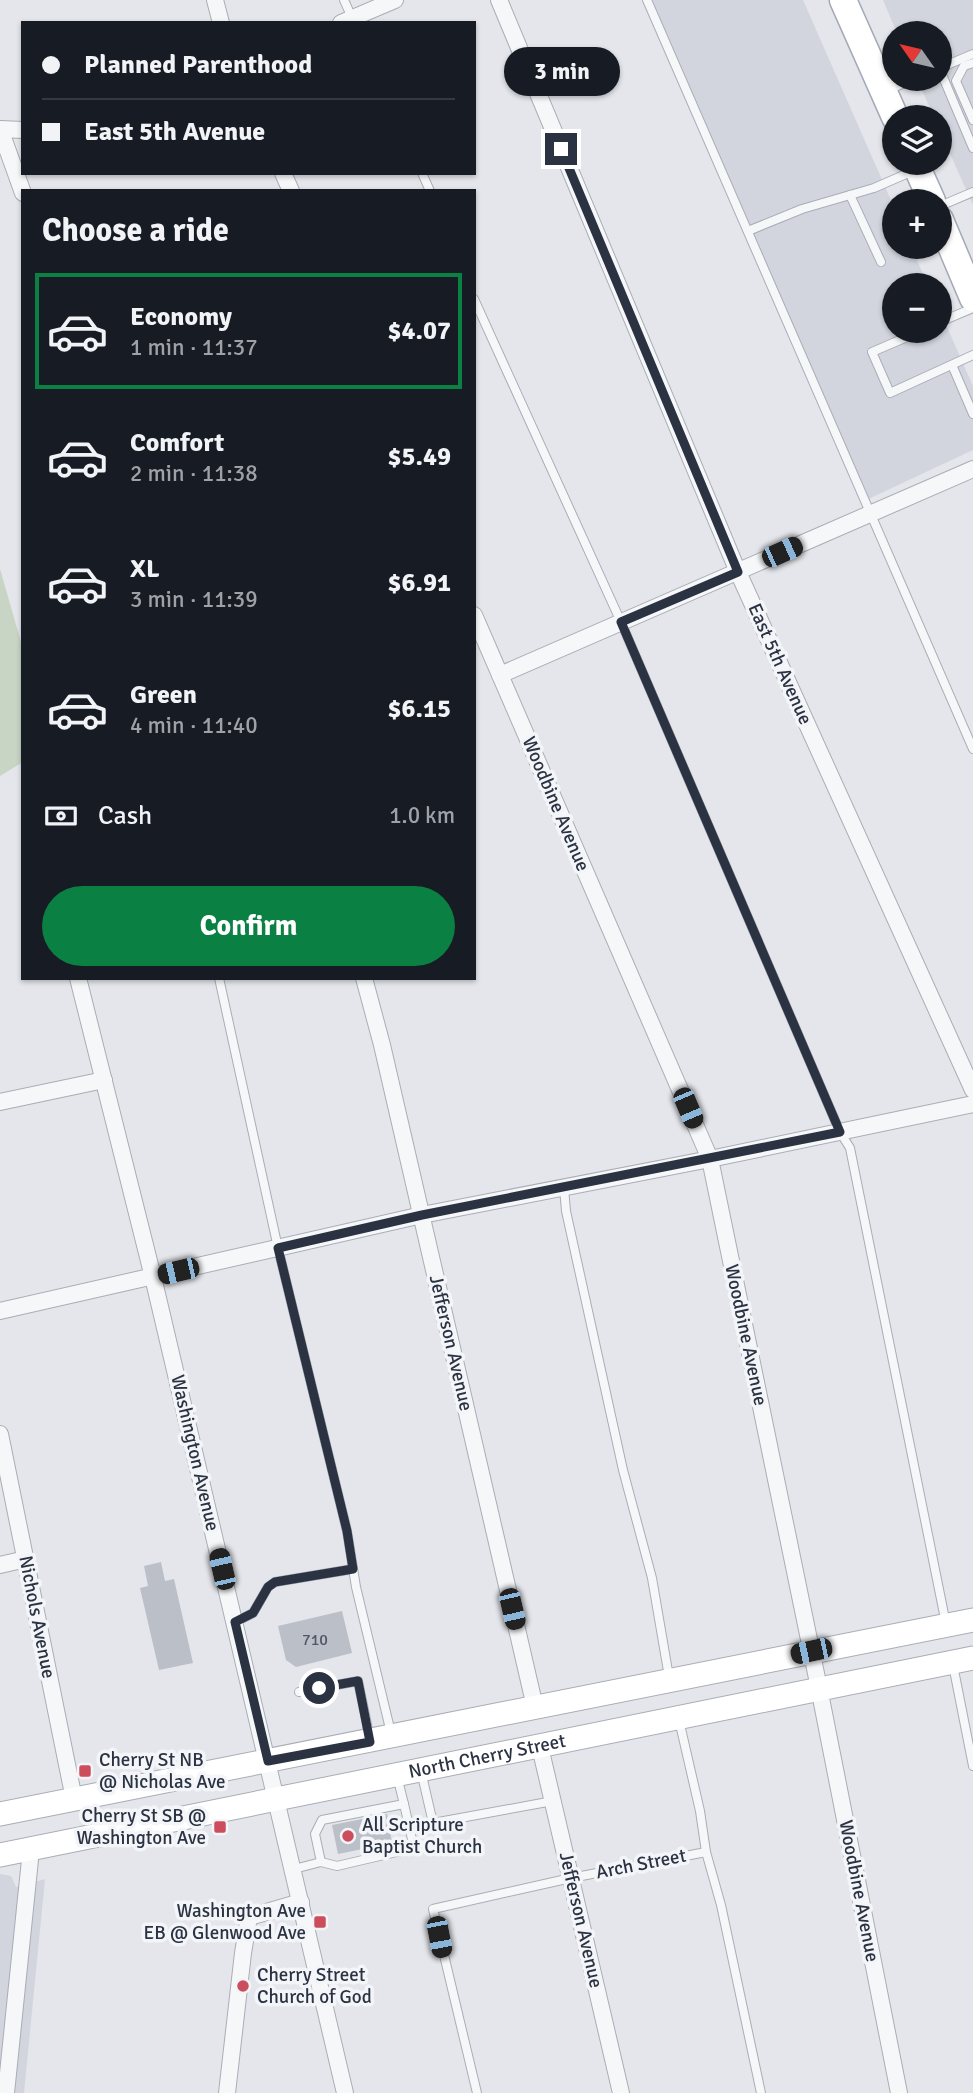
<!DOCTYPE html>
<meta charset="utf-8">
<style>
:root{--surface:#171b24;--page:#20242c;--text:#f1f3f6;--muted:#9ea1a6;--line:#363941;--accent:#0b8043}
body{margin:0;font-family:Signika,sans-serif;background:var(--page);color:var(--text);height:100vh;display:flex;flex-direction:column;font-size:26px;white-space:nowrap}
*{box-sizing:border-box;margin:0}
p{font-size:23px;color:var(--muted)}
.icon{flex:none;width:38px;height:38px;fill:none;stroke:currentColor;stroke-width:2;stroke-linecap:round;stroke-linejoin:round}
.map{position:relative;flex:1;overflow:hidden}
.drawer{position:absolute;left:21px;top:189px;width:455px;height:791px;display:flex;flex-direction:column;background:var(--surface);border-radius:0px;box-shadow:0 2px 5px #0004}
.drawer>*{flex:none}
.guide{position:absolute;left:21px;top:21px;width:455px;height:154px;border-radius:0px;box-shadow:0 2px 5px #0004;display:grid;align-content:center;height:154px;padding:0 21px;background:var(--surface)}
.needle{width:46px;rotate:304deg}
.controls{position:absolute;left:882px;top:21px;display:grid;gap:14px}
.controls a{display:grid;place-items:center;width:70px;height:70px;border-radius:50%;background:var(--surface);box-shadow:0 2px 5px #0004;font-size:35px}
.end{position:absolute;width:32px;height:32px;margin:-16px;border:9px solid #2b3343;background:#fff;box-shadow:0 0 0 4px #fff}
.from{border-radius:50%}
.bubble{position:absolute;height:49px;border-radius:24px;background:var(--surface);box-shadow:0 2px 5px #0004;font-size:23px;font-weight:700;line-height:49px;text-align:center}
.car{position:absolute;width:21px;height:42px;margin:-21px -10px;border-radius:9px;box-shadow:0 0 5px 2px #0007;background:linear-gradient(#222 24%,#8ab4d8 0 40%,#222 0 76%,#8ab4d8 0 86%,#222 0)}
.guide b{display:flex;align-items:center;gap:24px;height:66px;font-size:26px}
.guide b+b{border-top:2px solid var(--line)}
.guide i{width:18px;height:18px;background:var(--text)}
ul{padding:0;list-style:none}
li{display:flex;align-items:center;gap:21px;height:116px;margin:0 14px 10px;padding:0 7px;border:4px solid transparent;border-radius:0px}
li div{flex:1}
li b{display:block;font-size:26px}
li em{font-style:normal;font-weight:700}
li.selected{border-color:var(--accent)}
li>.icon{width:63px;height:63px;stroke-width:1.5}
h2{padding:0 21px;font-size:32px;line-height:84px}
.pay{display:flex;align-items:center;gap:18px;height:77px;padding:0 21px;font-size:26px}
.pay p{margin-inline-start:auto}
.cta{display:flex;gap:14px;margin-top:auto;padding:14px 21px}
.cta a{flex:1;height:80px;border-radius:42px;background:var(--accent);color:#fff;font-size:28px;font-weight:700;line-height:80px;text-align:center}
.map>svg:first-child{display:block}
.built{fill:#d2d5dd}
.green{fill:#c8d5c5}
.building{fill:#bbbfc8}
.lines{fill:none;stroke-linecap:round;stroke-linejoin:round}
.lane-casing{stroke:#a9adb5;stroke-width:10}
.street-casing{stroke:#a9adb5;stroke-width:18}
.secondary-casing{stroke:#a9adb5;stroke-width:25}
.primary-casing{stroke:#a3aab7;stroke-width:29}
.lane{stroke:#f6f7f9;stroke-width:8}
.street{stroke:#f6f7f9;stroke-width:16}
.secondary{stroke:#fff;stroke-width:23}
.primary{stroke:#fff;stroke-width:26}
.route{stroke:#2b3343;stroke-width:9}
.poi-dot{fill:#cc4d5c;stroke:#f3f5f8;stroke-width:2.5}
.labels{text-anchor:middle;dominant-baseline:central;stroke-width:7;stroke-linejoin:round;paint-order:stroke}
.number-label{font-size:16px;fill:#4f5664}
.street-label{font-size:19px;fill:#2b3343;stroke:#f3f5f8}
.poi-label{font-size:19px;fill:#2b3343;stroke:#f3f5f8;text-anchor:start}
</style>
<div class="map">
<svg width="973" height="2093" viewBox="0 0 973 2093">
<rect width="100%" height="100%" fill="#e4e6eb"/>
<g class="built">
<path d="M647,0H803L894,207V247H911L928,285H894V331H940V311L973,386V450L864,501Z"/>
<path d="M883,0H973V205L940,131V117H934L917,79H940V33H897Z"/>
<path d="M0,1874L11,1876L16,1887L45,1879L24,2093H0Z"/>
</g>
<path class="green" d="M0,569L23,649V762L0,776Z"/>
<g class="building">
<path d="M161,1562L165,1581L174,1579L193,1663L159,1670L140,1588L148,1586L144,1566Z"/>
<path d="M342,1611L352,1653L296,1667L286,1660L278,1626Z"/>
<path d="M387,1814L392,1843L338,1854L332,1825Z"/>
</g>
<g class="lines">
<defs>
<g id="lane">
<path d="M344,0L353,20"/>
<path d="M647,0L973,749"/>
<path d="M973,63L964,66L956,81L973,120"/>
<path d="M940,68L973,54"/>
<path d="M940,70L973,148"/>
<path d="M888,90L914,79"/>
<path d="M422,173L430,191"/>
<path d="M850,195L881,262"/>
<path d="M940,206L973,192"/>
<path d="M748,231L802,209L874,188L913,171"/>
<path d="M474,299L621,622L840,1132L850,1148L946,1624"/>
<path d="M940,322L973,308"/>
<path d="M921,331L872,352L890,393L973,355"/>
<path d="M952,365L973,414"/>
<path d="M219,978L278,1248L347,1531L356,1587L391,1733"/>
<path d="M564,1188L566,1211L623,1470L652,1578L669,1677"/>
<path d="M235,1622L253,1613L268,1587L275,1582L353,1569"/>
<path d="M953,1665L973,1766"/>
<path d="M299,1692L358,1681L370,1739"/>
<path d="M679,1720L700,1811L706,1852L721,1905L761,2093"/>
<path d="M421,1771L433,1823L553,1801"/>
<path d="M321,1862L337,1866L414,1848L404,1804"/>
<path d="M294,1869L321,1862L315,1834L322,1820L404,1804L397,1776"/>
<path d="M477,2093L433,1909L571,1878L706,1852"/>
</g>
<g id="street">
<path d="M215,0L221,23"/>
<path d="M499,0L738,572L973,1090"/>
<path d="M341,23L395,0"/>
<path d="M0,129L23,193"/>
<path d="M0,129L23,130"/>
<path d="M283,173L291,191"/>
<path d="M474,615L710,1159L819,1688L899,2093"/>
<path d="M500,675L973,469"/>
<path d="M78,978L153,1277L345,2093"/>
<path d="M364,978L382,1045L535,1707"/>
<path d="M0,1102L104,1080"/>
<path d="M0,1311L422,1215L710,1159L973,1104"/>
<path d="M0,1434L74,1799"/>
<path d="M0,1565L26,1559"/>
<path d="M540,1747L621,2093"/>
<path d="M6,2093L31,1850"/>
<path d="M227,2093L243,1953L249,1917L301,1902"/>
</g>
<g id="secondary">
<path d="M0,1814L973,1620"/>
<path id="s1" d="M0,1855L973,1658"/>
</g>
<g id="primary">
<path d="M843,0L895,117"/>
<path d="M915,163L932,201"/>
<path d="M940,220L973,298"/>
</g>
</defs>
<use href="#lane" class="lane-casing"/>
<use href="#street" class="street-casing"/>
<use href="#secondary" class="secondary-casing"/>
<use href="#primary" class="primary-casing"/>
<use href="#lane" class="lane"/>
<use href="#street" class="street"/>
<use href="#secondary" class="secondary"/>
<use href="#primary" class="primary"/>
</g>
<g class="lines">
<path class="route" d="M319,1688L358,1681L370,1742L268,1761L235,1622L253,1613L268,1587L275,1582L353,1569L347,1531L278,1248L422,1215L840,1132L621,622L738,572L561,149"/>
</g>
<g class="poi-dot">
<rect x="78" y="1764" width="14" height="14" rx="3.5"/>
<rect x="213" y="1820" width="14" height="14" rx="3.5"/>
<circle cx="348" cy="1836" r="7"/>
<rect x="313" y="1915" width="14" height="14" rx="3.5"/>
<circle cx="243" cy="1986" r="7"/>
</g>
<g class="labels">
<g class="number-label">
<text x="315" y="1640">710</text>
</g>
<g class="street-label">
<text transform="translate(780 664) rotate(66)">East 5th Avenue</text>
<text transform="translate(556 804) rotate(67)">Woodbine Avenue</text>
<text transform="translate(746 1335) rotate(78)">Woodbine Avenue</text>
<text transform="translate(451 1343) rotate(77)">Jefferson Avenue</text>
<text transform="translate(195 1453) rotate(77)">Washington Avenue</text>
<text transform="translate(37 1617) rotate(79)">Nichols Avenue</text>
<text stroke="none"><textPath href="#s1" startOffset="497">North Cherry Street</textPath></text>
<text transform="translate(641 1864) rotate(-11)">Arch Street</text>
<text transform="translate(859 1891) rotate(79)">Woodbine Avenue</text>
<text transform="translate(581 1920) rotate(77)">Jefferson Avenue</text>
</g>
<g class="poi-label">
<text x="99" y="1760">Cherry St NB<tspan x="99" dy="22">@ Nicholas Ave</tspan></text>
<text x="206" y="1816" text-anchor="end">Cherry St SB @<tspan x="206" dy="22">Washington Ave</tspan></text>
<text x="362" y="1825">All Scripture<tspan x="362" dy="22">Baptist Church</tspan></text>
<text x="306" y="1911" text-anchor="end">Washington Ave<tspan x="306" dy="22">EB @ Glenwood Ave</tspan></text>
<text x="257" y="1975">Cherry Street<tspan x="257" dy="22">Church of God</tspan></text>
</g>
</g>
</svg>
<div class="controls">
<a><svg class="needle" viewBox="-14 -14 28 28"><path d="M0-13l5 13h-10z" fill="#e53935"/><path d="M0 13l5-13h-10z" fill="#9ea1a6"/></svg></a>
<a><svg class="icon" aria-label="layers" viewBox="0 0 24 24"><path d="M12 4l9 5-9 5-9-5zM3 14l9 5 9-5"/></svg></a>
<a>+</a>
<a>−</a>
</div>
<i class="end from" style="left:319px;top:1688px"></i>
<i class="end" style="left:561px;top:149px"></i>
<div class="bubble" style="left:504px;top:47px;width:116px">3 min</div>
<i class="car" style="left:782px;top:552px;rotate:66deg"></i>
<i class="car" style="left:688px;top:1108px;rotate:157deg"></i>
<i class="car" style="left:178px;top:1271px;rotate:257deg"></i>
<i class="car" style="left:222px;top:1569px;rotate:347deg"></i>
<i class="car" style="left:512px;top:1609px;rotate:167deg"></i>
<i class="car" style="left:811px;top:1651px;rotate:258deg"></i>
<i class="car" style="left:439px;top:1937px;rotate:169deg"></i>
<div class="guide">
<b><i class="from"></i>Planned Parenthood</b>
<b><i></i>East 5th Avenue</b>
</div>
<section class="drawer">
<h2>Choose a ride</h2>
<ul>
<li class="selected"><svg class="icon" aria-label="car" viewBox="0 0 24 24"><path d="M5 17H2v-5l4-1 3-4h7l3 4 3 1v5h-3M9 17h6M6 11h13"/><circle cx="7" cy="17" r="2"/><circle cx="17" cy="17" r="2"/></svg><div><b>Economy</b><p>1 min · 11:37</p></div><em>$4.07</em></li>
<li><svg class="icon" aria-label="car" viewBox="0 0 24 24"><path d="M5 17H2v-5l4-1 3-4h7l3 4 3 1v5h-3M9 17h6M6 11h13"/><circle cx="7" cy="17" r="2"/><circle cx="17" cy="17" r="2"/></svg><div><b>Comfort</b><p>2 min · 11:38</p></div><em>$5.49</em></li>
<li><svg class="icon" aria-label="car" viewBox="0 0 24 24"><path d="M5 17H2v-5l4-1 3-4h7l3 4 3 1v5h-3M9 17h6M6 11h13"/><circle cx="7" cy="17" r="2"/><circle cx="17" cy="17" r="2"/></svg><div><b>XL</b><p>3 min · 11:39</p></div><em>$6.91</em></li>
<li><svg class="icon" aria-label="car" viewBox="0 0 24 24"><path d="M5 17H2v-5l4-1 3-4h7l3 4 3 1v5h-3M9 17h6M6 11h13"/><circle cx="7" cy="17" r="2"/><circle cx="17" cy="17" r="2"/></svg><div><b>Green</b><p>4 min · 11:40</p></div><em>$6.15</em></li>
</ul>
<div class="pay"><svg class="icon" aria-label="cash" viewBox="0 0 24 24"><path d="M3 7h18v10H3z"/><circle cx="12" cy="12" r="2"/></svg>Cash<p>1.0 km</p></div>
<div class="cta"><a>Confirm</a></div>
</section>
</div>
